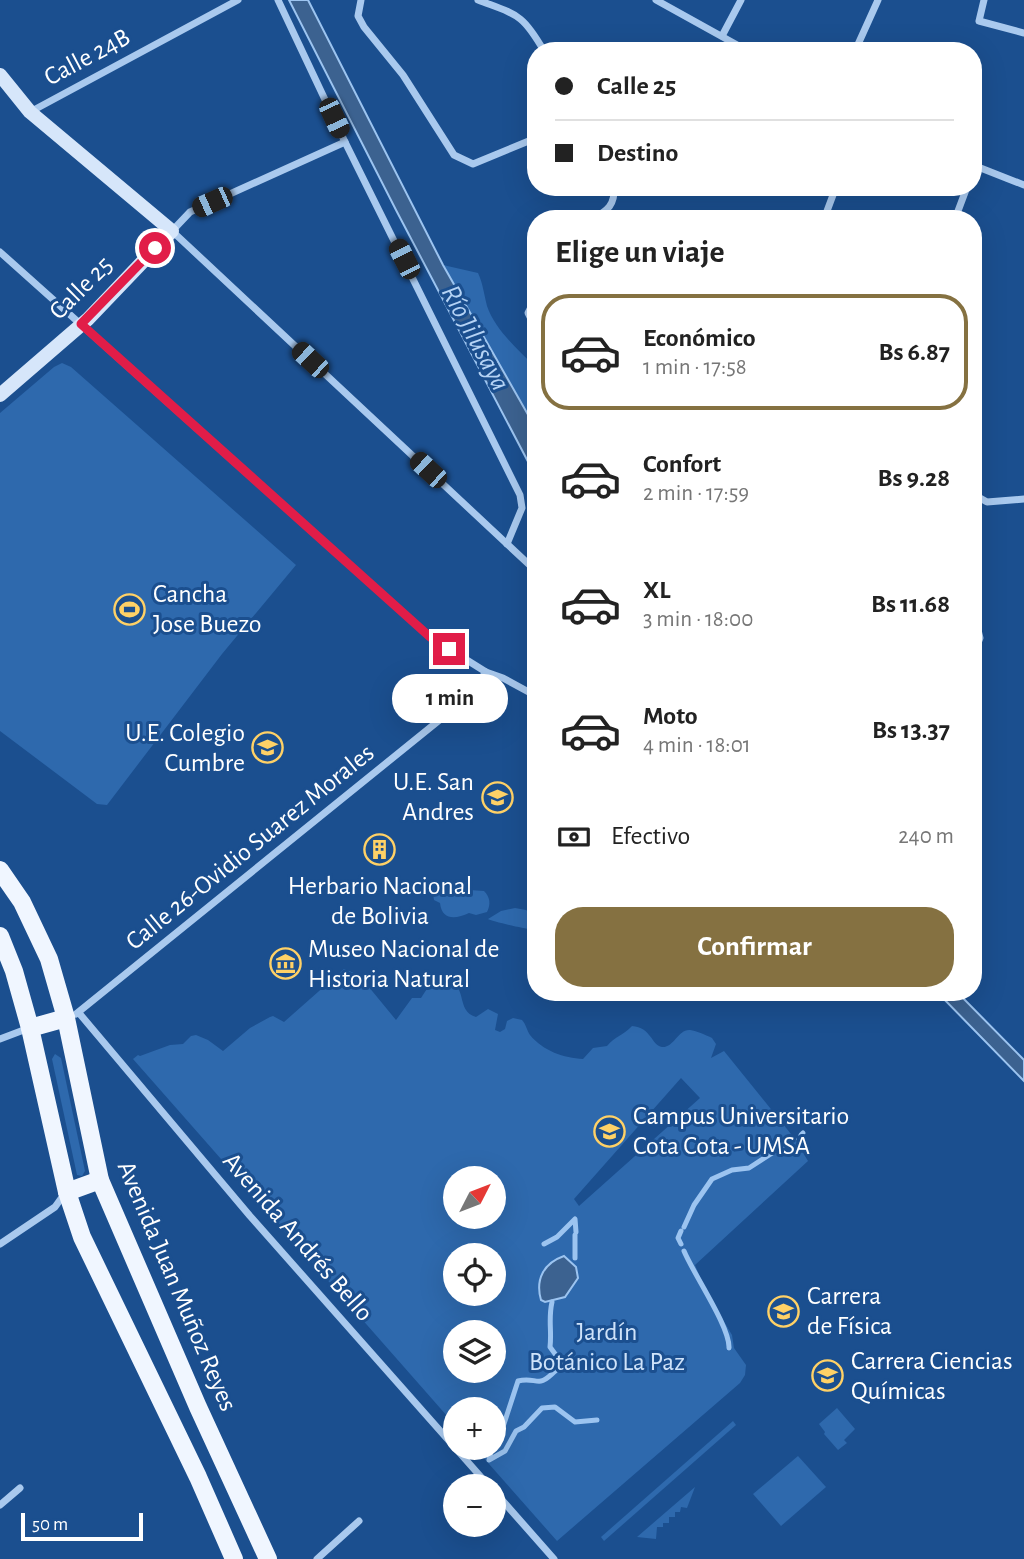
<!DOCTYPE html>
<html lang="es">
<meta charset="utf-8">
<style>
:root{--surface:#fff;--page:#f6f6f6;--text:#222;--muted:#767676;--line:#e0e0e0;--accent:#857141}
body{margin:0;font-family:"Alegreya Sans",sans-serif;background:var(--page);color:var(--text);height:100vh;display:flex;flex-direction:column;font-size:26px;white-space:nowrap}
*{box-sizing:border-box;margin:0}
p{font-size:23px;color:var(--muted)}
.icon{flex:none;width:38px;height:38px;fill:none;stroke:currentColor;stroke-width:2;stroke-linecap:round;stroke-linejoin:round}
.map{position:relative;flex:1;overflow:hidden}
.details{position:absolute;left:527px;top:210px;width:455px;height:791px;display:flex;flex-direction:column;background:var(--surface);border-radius:28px;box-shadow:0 7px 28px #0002}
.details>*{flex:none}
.top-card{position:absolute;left:527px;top:42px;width:455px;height:154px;border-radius:28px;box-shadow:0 7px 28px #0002;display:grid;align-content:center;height:154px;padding:0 28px;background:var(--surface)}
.needle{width:46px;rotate:48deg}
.buttons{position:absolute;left:443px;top:1166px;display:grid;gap:14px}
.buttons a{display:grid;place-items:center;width:63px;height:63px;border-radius:50%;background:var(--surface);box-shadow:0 7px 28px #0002;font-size:35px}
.scale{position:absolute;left:21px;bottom:18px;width:122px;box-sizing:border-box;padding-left:7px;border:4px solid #fff;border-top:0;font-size:19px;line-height:24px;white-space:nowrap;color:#fff;-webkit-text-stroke:5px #1b4f8f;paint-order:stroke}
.end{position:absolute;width:32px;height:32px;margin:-16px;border:9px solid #e11d48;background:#fff;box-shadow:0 0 0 4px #fff}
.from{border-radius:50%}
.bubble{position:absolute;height:49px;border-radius:24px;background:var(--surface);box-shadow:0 7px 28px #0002;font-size:23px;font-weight:600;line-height:49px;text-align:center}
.car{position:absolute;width:21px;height:42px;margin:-21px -10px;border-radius:9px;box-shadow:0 0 5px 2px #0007;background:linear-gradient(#222 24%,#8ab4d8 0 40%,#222 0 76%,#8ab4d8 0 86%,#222 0)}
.top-card b{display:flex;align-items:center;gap:24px;height:66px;font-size:26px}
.top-card b+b{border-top:2px solid var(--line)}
.top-card i{width:18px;height:18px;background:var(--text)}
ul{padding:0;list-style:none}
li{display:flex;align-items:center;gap:21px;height:116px;margin:0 14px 10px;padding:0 14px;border:4px solid transparent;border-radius:28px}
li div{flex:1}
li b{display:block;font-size:26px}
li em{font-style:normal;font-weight:600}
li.active{border-color:var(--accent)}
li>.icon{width:63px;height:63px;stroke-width:1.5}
h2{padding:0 28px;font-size:32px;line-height:84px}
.pay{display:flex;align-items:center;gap:18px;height:77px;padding:0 28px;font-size:26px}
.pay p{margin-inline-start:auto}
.action{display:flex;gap:14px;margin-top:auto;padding:14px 28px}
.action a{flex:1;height:80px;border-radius:28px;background:var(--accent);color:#fff;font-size:28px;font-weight:600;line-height:80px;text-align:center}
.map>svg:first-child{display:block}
.green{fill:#2e69ad;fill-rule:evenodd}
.water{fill:#3c6290;stroke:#9cc4f0;stroke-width:2}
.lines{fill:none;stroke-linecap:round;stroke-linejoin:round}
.stream{stroke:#9cc4f0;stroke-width:5}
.street{stroke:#a9c9ee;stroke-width:7}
.secondary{stroke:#d6e6fa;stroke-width:14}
.primary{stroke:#f0f6ff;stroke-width:18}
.route{stroke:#e11d48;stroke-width:9}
.labels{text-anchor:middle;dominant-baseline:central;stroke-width:6;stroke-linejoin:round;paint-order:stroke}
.street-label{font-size:26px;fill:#fff;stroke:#1b4f8f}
.poi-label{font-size:26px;fill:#fff;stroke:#1b4f8f;text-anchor:start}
.park-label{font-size:26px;fill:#cfe3fa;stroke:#1b4f8f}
.water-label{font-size:28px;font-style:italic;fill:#b5d3f5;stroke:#1b4f8f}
</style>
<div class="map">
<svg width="1024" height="1559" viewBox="0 0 1024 1559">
<rect width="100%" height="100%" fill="#1b4f8f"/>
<g class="green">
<path d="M443,265L478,273C483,284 484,294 487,306C495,330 518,349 535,367V427Z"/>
<path d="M62,363L71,367L296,565L222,654L107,805L97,804L0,731V413L54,367Z"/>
<path d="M441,888L484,891C490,897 491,904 487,912L476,915L469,913C456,919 442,921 440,903L434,900L433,894Z"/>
<path d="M515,908L526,910L535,916V926C534,927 532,929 530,929C526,929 490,921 488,919L501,911Z"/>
<path d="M344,969L359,975L396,1020L412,998H421L430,984L442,976C471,986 454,1010 476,1017L488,1009L498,1014L495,1030L500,1032L505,1029L507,1021L513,1018L522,1020C526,1024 527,1031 530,1035C543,1051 564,1058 583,1059L593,1048L607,1046C615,1036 624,1035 632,1026C651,1027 652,1046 662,1047C674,1048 678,1029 690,1030C697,1031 706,1035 712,1038L716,1044L711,1058L724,1051L795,1139L808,1161L695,1265L706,1291L732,1335L734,1348L746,1365L745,1375L740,1383L557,1541L474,1447H494V1409H455V1425L133,1059L138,1055L140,1056L170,1045L183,1044L191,1036L196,1035L208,1040L223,1051L250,1028L270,1017L273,1016L284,1022ZM681,1078L700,1098L579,1206L574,1199ZM455,1178H494V1216H455ZM455,1255H494V1293H455ZM455,1332H494V1370H455Z"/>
<path d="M55,1054L61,1058L85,1171L82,1176L77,1175L52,1059Z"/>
<path d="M837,1408L855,1429L844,1440L847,1443L838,1450L824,1434L825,1432L819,1424Z"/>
<path d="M733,1421L736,1425L604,1541L601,1537Z"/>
<path d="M798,1456L826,1487L781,1526L753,1494Z"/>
<path d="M695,1487L687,1508L681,1507L680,1512H675V1517H669V1523H663V1527H657L656,1539L637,1537Z"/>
</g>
<g class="water">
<path d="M289,0H308L443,265L535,427V475L396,210Z"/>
<path d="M937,992H957L1024,1060V1081Z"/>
<path d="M564,1256L576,1267L578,1278L565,1297L545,1302L541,1300C535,1279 544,1263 564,1256Z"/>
</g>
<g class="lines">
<g class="stream">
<path d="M801,1135L803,1133"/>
<path d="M684,1227L694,1205L712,1179L732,1170L749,1168L794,1139"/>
<path d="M544,1244L557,1237L575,1219L576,1232"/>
<path d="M681,1244L678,1238L681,1231"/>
<path d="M684,1251C694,1275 730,1327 729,1348"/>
<path d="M575,1258V1235"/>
<path d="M494,1446L499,1439L518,1381C529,1378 535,1382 541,1381C548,1380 553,1371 560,1368L561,1362L550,1347C552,1330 548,1320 552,1302"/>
<path d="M492,1447L489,1460L505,1451L516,1431L524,1427L542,1408L555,1407L575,1422L597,1420"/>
</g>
<g class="street">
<path d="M278,0L345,142L520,495L522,508L507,544"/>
<path d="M361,0L358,16L364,27L403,75L454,155L473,164L536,138"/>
<path d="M478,0C517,15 522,13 544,51"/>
<path d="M656,0L748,51"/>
<path d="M984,0L979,21L1024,33"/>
<path d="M722,36L741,0"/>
<path d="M855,51L878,0"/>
<path d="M30,112L238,0"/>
<path d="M345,142L190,212L172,231L536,571"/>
<path d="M973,165L1024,185"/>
<path d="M593,219C608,210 615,205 614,187"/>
<path d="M824,219L836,187"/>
<path d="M955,219L967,187"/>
<path d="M0,252L430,637L486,672L503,678L536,696"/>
<path d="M536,298L528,313L536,329"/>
<path d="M973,494L987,502L1024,499"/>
<path d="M973,610L980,638L973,655"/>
<path d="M79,1013L250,1216L489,1486"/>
<path d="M76,1014L442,718L474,688L486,672"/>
<path d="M0,1039L29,1028"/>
<path d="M0,1244L55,1207L65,1193"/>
<path d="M494,1491L554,1559"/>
<path d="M0,1505L20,1488"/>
<path d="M317,1559L359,1521"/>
</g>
<path class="secondary" d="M0,75L30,112L172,231L88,319L0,395"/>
<g class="primary">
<path d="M0,870L22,902L49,959L66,1018L100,1180L198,1407L268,1559"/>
<path d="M0,936L14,971L30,1028L67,1192L82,1237L198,1477L234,1559"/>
<path d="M30,1028L66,1018"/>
<path d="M67,1192L100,1180"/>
</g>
</g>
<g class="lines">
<path class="route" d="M155,248L81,324L410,619L430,637L449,649"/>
</g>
<defs>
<symbol id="stadium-ring" viewBox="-11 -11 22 22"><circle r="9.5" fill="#1b4f8f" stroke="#ffd166" stroke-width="1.5"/><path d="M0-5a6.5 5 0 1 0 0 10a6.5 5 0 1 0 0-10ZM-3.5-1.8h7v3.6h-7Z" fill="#ffd166"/></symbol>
<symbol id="school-ring" viewBox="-11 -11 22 22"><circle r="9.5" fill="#1b4f8f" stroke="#ffd166" stroke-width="1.5"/><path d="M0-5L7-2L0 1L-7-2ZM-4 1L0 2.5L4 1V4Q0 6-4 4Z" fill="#ffd166"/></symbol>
<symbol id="building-ring" viewBox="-11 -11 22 22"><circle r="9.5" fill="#1b4f8f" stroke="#ffd166" stroke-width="1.5"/><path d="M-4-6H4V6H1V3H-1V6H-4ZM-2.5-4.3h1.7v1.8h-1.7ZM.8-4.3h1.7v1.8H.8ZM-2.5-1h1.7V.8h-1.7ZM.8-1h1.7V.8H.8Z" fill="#ffd166"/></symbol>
<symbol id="museum-ring" viewBox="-11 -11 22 22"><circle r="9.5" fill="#1b4f8f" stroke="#ffd166" stroke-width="1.5"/><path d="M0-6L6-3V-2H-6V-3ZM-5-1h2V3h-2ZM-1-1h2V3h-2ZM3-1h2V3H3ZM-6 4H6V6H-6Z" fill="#ffd166"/></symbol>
<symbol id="university-ring" viewBox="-11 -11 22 22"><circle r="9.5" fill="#1b4f8f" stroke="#ffd166" stroke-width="1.5"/><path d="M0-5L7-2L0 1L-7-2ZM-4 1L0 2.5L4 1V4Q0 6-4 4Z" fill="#ffd166"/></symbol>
</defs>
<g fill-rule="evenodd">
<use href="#stadium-ring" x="112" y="592" width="35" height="35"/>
<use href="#school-ring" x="250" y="730" width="35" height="35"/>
<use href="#school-ring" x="480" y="780" width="35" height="35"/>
<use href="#building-ring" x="362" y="832" width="35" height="35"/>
<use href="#museum-ring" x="268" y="946" width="35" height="35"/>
<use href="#university-ring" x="592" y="1114" width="35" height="35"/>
<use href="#university-ring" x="766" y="1294" width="35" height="35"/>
<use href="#university-ring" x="810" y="1358" width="35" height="35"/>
</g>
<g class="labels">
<g class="street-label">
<text transform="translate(87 57) rotate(-28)">Calle 24B</text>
<text transform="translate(81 288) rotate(-45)">Calle 25</text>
<text transform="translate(250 847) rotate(-39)">Calle 26-Ovidio Suarez Morales</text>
<text transform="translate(298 1237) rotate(49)">Avenida Andrés Bello</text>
<text transform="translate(177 1286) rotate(67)">Avenida Juan Muñoz Reyes</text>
</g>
<g class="poi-label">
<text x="153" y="594">Cancha<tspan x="153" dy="30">Jose Buezo</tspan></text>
<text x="245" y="733" text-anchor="end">U.E. Colegio<tspan x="245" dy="30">Cumbre</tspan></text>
<text x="474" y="782" text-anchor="end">U.E. San<tspan x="474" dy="30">Andres</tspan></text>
<text x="380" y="886" text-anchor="middle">Herbario Nacional<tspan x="380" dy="30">de Bolivia</tspan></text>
<text x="308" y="949">Museo Nacional de<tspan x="308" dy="30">Historia Natural</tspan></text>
<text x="633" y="1116">Campus Universitario<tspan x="633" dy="30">Cota Cota - UMSA</tspan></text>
<text x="807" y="1296">Carrera<tspan x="807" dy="30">de Física</tspan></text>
<text x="851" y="1361">Carrera Ciencias<tspan x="851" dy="30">Químicas</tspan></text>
</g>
<g class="park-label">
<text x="607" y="1332">Jardín<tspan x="607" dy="30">Botánico La Paz</tspan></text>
</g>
<g class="water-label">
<text transform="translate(475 338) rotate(62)">Río Jilusaya</text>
</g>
</g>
</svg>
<div class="buttons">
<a><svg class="needle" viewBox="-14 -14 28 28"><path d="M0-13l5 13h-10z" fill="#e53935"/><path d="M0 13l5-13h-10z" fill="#767676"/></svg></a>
<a><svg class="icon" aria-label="locate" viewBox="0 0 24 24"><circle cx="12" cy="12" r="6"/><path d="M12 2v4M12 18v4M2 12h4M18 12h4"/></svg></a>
<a><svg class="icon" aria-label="layers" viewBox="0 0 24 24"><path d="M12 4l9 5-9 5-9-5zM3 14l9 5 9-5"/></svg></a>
<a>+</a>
<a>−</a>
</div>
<div class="scale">50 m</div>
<i class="end from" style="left:155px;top:248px"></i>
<i class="end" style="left:449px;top:649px"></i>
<div class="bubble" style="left:392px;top:674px;width:116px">1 min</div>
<i class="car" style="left:334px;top:118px;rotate:155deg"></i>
<i class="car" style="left:212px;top:202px;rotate:246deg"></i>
<i class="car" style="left:404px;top:259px;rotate:333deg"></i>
<i class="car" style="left:310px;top:360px;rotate:313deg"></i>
<i class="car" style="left:428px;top:470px;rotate:313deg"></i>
<div class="top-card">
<b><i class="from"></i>Calle 25</b>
<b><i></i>Destino</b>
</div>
<section class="details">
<h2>Elige un viaje</h2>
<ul>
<li class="active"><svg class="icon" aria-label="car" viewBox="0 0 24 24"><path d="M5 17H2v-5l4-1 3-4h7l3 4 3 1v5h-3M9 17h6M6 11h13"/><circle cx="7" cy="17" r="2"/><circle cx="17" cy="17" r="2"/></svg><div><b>Económico</b><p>1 min · 17:58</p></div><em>Bs 6.87</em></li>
<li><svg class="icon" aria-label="car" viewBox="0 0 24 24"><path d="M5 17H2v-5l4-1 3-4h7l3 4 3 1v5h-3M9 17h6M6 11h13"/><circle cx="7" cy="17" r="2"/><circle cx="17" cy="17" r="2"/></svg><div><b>Confort</b><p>2 min · 17:59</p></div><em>Bs 9.28</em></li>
<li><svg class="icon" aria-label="car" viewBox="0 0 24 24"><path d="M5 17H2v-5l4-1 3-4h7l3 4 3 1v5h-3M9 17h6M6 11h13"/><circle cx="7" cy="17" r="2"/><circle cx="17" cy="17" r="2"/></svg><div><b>XL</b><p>3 min · 18:00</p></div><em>Bs 11.68</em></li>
<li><svg class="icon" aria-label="car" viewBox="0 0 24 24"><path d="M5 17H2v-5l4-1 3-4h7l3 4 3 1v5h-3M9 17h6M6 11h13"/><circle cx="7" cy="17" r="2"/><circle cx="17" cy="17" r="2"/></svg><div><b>Moto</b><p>4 min · 18:01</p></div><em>Bs 13.37</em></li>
</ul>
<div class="pay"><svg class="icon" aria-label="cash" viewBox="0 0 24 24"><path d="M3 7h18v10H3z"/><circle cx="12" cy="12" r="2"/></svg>Efectivo<p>240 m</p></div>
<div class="action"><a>Confirmar</a></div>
</section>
</div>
